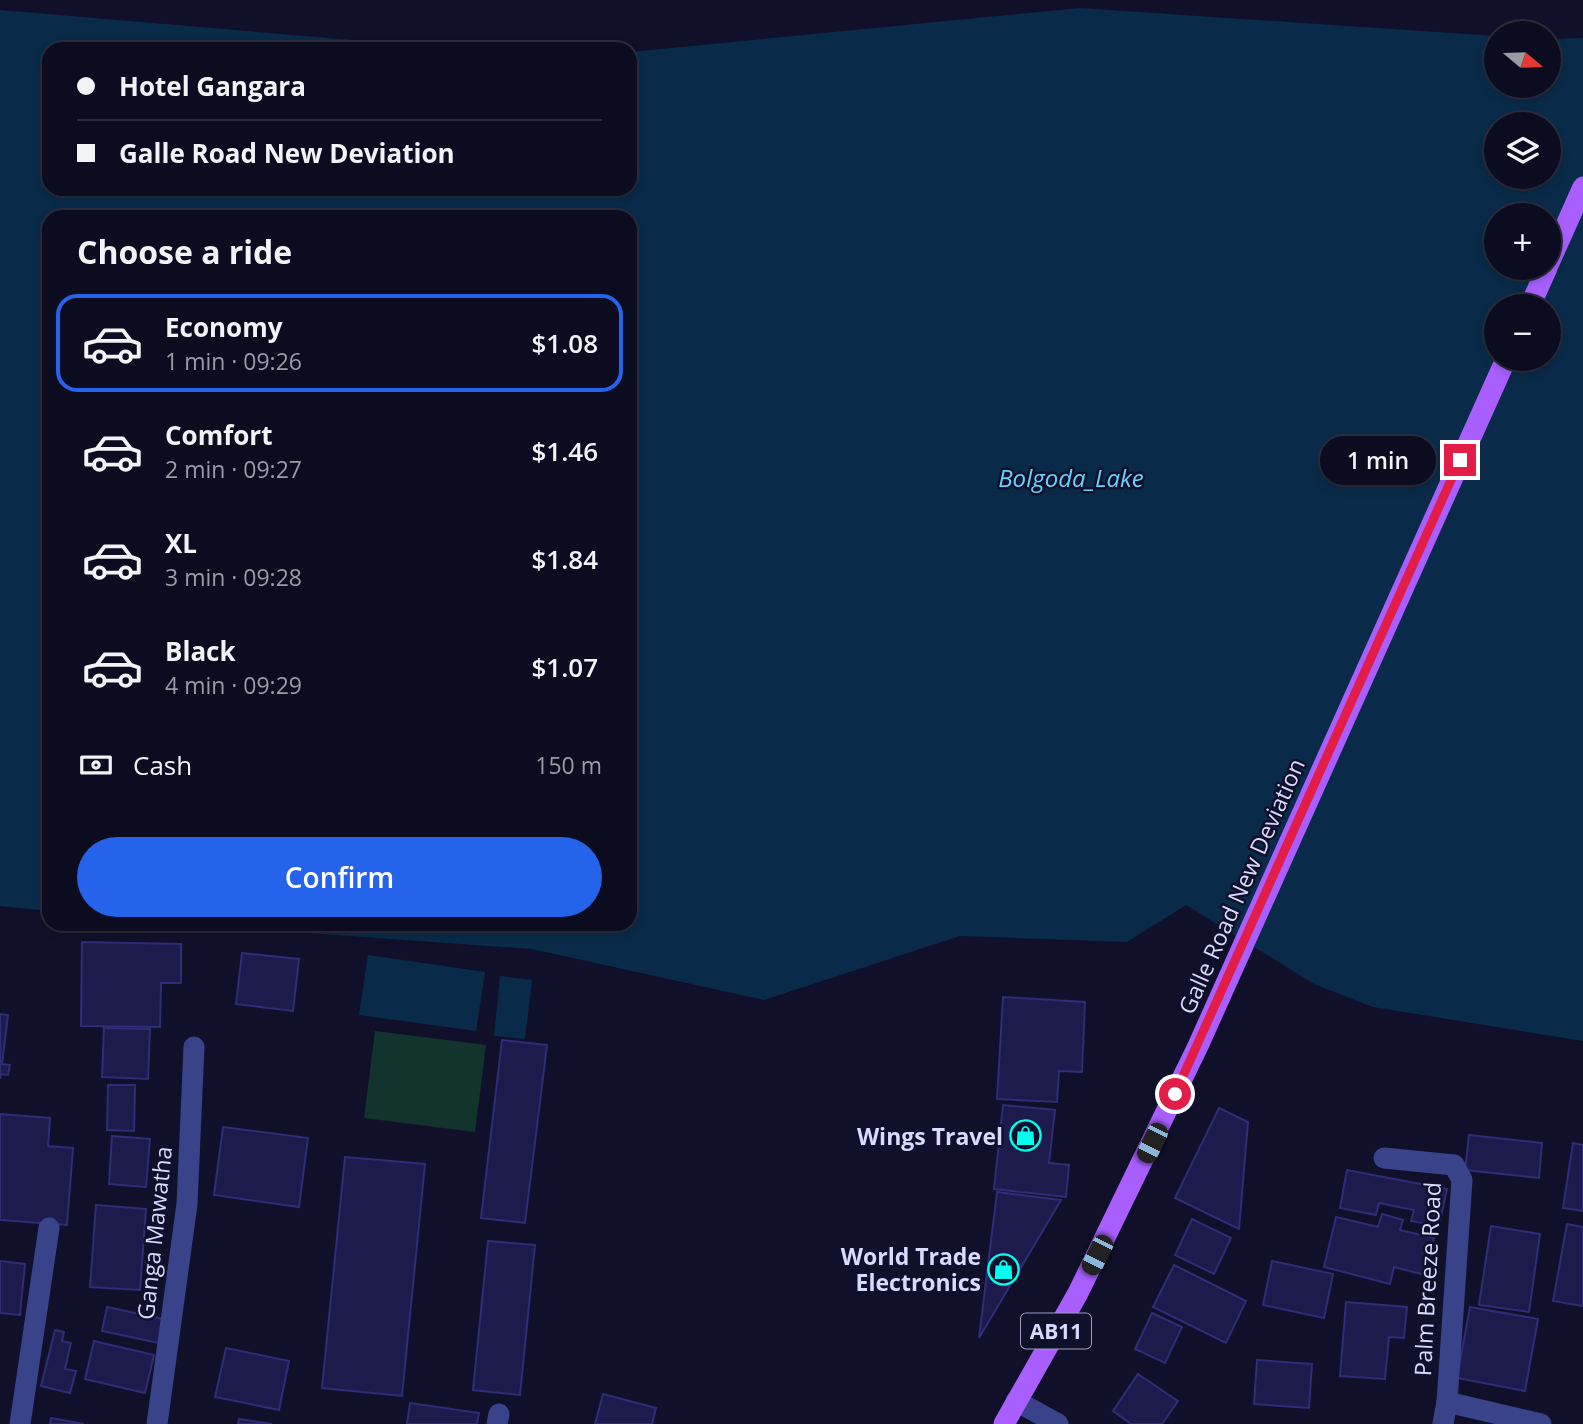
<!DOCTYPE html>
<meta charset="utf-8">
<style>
:root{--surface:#0c0c20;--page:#151529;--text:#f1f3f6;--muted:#9a9ba5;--line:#2c2c3e;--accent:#2563eb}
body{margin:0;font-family:"Open Sans",sans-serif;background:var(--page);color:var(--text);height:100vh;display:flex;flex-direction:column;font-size:26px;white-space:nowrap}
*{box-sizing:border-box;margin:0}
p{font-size:23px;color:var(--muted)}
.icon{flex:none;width:38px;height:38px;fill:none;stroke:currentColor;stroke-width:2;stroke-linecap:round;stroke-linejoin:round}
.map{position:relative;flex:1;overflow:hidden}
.side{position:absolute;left:42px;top:210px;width:595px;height:721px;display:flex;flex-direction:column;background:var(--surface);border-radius:21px;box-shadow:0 4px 10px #0003,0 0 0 2px var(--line)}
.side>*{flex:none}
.hud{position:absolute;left:42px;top:42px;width:595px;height:154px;border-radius:21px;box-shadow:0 4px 10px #0003,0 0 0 2px var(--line);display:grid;align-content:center;height:154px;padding:0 35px;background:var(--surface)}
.needle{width:46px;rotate:109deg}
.tools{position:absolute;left:1484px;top:21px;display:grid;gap:14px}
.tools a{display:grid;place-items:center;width:77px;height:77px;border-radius:50%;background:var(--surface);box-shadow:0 4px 10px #0003,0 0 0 2px var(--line);font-size:35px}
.end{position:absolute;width:32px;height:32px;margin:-16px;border:9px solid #e11d48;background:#fff;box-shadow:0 0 0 4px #fff}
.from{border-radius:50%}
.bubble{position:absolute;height:49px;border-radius:24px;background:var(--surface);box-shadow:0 4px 10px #0003,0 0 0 2px var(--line);font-size:23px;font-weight:600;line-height:49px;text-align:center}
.car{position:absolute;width:21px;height:42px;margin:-21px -10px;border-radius:9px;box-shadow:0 0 5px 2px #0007;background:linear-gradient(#222 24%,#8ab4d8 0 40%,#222 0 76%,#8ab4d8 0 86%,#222 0)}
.hud b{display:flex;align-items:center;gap:24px;height:66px;font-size:26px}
.hud b+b{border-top:2px solid var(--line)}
.hud i{width:18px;height:18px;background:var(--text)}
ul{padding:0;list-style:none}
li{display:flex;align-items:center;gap:21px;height:98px;margin:0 14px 10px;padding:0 21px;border:4px solid transparent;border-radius:21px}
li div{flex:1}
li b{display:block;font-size:26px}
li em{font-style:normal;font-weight:600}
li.active{border-color:var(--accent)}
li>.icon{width:63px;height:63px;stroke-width:1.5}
h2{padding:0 35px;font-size:32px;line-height:84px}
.pay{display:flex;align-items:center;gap:18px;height:77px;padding:0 35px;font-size:26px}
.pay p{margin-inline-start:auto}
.primary-button{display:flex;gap:14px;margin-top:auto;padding:14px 35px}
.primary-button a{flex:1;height:80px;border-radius:42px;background:var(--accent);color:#fff;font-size:28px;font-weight:600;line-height:80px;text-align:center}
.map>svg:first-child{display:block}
.green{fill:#12342d}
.water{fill:#092b49;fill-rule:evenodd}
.building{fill:#1d1b4b;stroke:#2f2c78;stroke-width:2}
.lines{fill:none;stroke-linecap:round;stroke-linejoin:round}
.minor{stroke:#39438a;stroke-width:21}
.major{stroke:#a95fff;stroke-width:21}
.route{stroke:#e11d48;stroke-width:9}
.labels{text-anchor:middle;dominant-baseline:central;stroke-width:5;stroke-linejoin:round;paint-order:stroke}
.shield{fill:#10102a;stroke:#9c9dbf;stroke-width:2}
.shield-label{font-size:21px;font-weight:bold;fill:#d8daff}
.street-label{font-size:23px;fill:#d8daff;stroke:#10102a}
.poi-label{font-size:23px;font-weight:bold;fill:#d8daff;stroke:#10102a;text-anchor:end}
.water-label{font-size:24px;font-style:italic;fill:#66d1ff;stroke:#10102a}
</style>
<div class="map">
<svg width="1583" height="1424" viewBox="0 0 1583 1424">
<rect width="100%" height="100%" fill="#10102a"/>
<path class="green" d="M375,1031L486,1045L475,1132L364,1118Z"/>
<g class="water">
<path d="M1080,8L1496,36V86H1549V39L1583,38V1041L1373,1007L1314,984L1186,905L1127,942L960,936L764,1000L532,949L178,924H630V217H49V911L0,906V10L458,49H49V189H630V52ZM1496,124H1549V177H1496ZM1496,215H1549V268H1496ZM1496,306H1549V359H1496Z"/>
<path d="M368,955L485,972L476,1031L359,1015Z"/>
<path d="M500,976L532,980L525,1039L494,1036Z"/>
</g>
<g class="building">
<path d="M82,942L181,944V983H161L160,1027L81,1026Z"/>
<path d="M242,953L299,959L293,1011L236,1004Z"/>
<path d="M1003,997L1085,1002L1082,1072L1059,1071L1057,1102L997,1099Z"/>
<path d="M0,1014L8,1015L2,1064L10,1065L8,1075L1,1074L0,1079Z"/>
<path d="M104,1028L150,1029L148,1079L102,1077Z"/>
<path d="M502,1040L547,1045L525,1223L481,1218Z"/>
<path d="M108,1085H135L134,1131L107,1130Z"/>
<path d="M1003,1105L1055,1110L1049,1163L1069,1165L1066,1197L994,1189Z"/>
<path d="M1219,1108L1248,1122L1239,1229L1175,1198Z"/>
<path d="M0,1114L50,1118L48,1146L73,1148L67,1225L0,1220Z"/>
<path d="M223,1127L308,1138L299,1207L214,1195Z"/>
<path d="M1469,1135L1542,1143L1539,1178L1465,1170Z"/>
<path d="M112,1136L150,1139L146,1187L109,1184Z"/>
<path d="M1573,1143L1583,1145V1211L1563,1208Z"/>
<path d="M345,1157L425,1164L402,1396L322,1388Z"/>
<path d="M1347,1170L1447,1189L1439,1226L1411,1221L1414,1210L1379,1203L1376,1215L1340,1208Z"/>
<path d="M997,1192L1061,1200L979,1338Z"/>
<path d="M96,1205L146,1209L140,1290L90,1287Z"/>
<path d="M1382,1214L1403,1220L1400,1230L1434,1238L1425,1275L1394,1267L1390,1284L1324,1267L1336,1217L1378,1227Z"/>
<path d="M1192,1219L1231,1238L1214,1274L1175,1255Z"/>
<path d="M1567,1224L1583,1227V1306L1553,1301Z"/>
<path d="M1491,1226L1540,1234L1529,1312L1479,1305Z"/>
<path d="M488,1241L535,1245L520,1395L473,1390Z"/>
<path d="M0,1261L25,1264L20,1315L0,1313Z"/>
<path d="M1272,1261L1333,1274L1324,1318L1263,1305Z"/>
<path d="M1174,1265L1246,1301L1226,1343L1153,1307Z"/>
<path d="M1346,1302L1407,1307L1404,1338L1389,1337L1385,1379L1340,1376Z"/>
<path d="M107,1307L164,1319L159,1343L102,1331Z"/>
<path d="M1470,1307L1538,1319L1525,1391L1457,1378Z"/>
<path d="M1152,1313L1182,1327L1165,1363L1135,1349Z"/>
<path d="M55,1330L64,1332L62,1341L71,1343L65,1369L76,1371L70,1393L41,1386Z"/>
<path d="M94,1341L154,1355L145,1393L85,1379Z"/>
<path d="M226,1348L289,1361L279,1410L215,1397Z"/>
<path d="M1257,1360L1312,1364L1309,1408L1254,1404Z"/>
<path d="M1138,1374L1178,1401L1162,1424H1131L1113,1411Z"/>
<path d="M603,1394L656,1408L652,1424H595Z"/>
<path d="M410,1403L479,1413L477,1424H407Z"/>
<path d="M51,1418L84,1424H50Z"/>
<path d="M239,1419L272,1424H238Z"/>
</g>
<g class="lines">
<g class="minor">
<path d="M1384,1158L1454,1165L1462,1180L1447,1402L1443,1424"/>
<path d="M1016,1401L1058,1424"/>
<path d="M1447,1402L1541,1424"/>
<path d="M20,1424L49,1228"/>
<path d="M157,1424L187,1204L194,1047"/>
<path d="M497,1424L499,1414"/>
</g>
<g class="major">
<path d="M1549,263L1583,187"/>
<path d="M1530,306L1547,268"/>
<path d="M1004,1424L1078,1293L1198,1046L1506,359"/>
</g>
</g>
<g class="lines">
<path class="route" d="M1175,1094L1460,460"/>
</g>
<defs>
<symbol id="shop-ring" viewBox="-11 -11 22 22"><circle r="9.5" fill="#10102a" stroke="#04ffef" stroke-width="1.5"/><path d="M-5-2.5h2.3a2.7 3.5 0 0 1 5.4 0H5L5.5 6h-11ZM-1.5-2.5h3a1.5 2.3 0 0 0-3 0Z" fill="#04ffef"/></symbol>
</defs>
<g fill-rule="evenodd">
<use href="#shop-ring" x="1008" y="1118" width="35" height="35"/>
<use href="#shop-ring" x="986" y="1252" width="35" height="35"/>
</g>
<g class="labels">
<rect class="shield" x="1021" y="1313.5" width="70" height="35" rx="5"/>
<g class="shield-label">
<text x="1056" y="1331">AB11</text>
</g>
<g class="street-label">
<text transform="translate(1241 886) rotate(-66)">Galle Road New Deviation</text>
<text transform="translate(154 1233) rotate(-84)">Ganga Mawatha</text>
<text transform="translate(1427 1279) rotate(-87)">Palm Breeze Road</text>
</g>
<g class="poi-label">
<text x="1003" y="1136">Wings Travel</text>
<text x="981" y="1256">World Trade<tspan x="981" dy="26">Electronics</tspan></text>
</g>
<g class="water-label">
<text x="1071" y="477">Bolgoda_Lake</text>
</g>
</g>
</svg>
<div class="tools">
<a><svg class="needle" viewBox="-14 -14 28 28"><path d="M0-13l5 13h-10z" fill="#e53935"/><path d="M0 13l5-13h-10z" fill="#9a9ba5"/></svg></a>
<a><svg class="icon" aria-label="layers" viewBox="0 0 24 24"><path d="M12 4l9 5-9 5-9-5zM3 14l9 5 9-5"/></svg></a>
<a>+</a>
<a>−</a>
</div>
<i class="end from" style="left:1175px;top:1094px"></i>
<i class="end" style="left:1460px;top:460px"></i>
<div class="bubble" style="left:1320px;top:436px;width:116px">1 min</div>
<i class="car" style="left:1152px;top:1143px;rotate:206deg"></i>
<i class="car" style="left:1097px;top:1255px;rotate:207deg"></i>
<div class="hud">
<b><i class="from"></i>Hotel Gangara</b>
<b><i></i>Galle Road New Deviation</b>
</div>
<section class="side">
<h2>Choose a ride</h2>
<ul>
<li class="active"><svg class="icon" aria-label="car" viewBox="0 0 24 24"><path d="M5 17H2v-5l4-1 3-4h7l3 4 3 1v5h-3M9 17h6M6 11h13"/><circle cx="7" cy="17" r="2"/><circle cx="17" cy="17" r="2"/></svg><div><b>Economy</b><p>1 min · 09:26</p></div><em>$1.08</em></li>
<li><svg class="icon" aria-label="car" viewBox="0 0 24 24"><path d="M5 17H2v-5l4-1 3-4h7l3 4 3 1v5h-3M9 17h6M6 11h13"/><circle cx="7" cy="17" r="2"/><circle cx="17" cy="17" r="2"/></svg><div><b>Comfort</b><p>2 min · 09:27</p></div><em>$1.46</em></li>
<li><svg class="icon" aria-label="car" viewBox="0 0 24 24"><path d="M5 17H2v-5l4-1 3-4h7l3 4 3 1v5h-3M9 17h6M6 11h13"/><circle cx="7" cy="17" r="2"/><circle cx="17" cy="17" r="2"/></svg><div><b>XL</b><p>3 min · 09:28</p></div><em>$1.84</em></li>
<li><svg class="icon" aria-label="car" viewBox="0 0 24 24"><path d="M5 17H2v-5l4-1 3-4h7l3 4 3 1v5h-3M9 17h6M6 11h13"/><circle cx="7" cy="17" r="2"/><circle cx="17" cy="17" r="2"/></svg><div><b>Black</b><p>4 min · 09:29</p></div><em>$1.07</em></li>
</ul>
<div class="pay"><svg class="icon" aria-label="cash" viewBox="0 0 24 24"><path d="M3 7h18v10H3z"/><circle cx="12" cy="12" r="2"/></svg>Cash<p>150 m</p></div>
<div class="primary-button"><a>Confirm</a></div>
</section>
</div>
